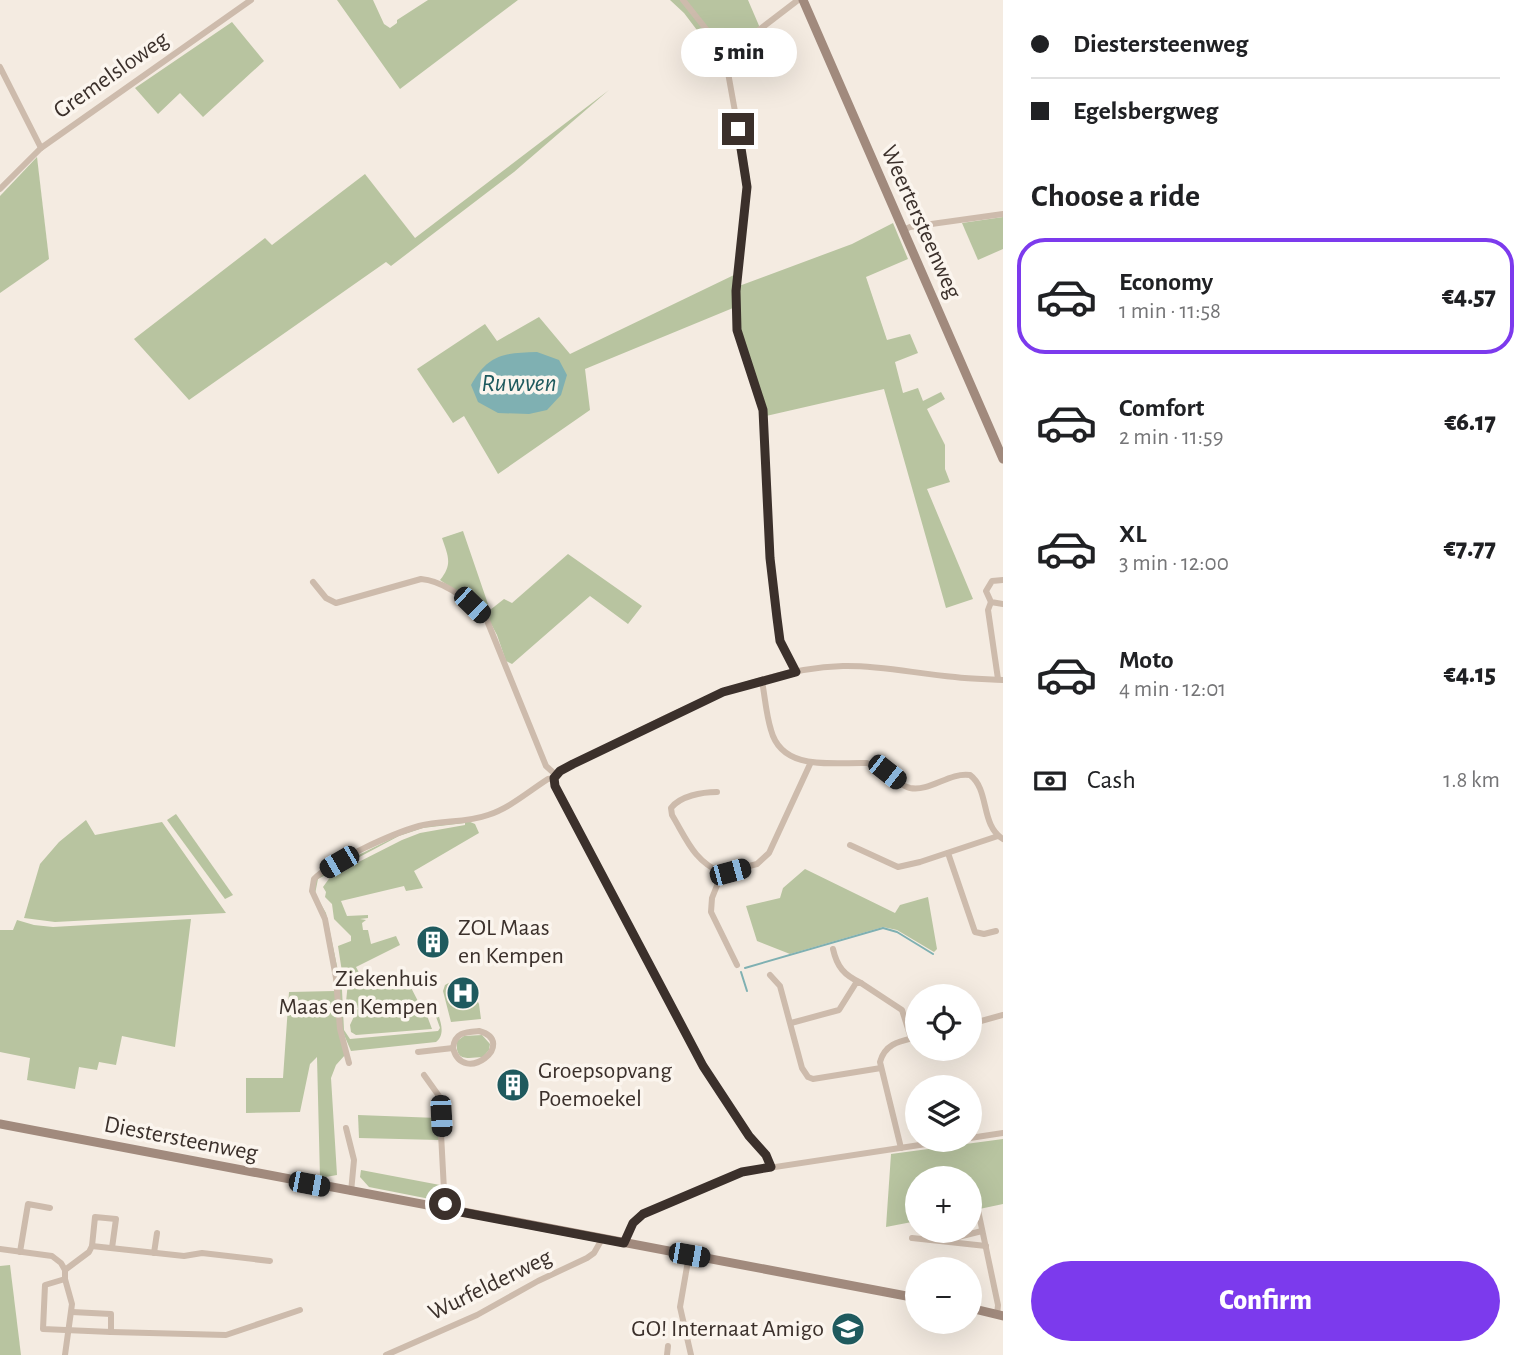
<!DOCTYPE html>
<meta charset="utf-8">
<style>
:root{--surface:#fff;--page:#f6f6f6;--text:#202124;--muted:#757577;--line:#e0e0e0;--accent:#7c3aed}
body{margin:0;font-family:"Alegreya Sans",sans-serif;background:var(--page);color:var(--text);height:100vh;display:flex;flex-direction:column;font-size:26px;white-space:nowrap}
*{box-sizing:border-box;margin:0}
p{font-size:23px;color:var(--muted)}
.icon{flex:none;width:38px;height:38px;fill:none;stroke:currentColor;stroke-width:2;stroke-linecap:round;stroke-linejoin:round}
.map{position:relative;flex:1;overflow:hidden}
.panel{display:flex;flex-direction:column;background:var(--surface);width:525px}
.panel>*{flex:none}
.hud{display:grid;align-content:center;height:154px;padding:0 28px;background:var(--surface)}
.tools{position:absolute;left:905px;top:984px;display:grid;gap:14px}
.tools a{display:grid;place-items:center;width:77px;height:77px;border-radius:50%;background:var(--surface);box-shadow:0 7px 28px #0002;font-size:35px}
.end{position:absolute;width:32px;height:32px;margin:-16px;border:9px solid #3b302b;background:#fff;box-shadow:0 0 0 4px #fff}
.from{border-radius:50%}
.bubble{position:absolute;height:49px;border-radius:24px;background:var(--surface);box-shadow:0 7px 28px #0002;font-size:23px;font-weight:800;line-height:49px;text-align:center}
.car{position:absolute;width:21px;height:42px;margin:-21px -10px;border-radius:9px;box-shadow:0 0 5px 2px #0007;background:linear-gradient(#222 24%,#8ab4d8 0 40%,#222 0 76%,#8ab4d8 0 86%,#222 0)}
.hud b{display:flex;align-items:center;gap:24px;height:66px;font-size:26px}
.hud b+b{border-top:2px solid var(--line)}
.hud i{width:18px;height:18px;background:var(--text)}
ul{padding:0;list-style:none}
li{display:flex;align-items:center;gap:21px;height:116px;margin:0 14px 10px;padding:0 14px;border:4px solid transparent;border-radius:28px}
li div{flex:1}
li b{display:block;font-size:26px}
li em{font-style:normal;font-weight:800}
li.selected{border-color:var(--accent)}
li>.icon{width:63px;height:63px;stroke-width:1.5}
h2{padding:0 28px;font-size:32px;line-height:84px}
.pay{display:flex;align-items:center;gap:18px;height:77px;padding:0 28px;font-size:26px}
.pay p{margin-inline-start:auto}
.action{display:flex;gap:14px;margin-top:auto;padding:14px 28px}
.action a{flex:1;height:80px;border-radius:42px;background:var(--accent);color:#fff;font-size:28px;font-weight:800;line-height:80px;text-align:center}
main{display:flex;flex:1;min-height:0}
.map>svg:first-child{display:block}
.green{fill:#b8c4a0;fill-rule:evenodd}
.water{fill:#7fb0b2}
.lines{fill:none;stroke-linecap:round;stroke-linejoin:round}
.stream{stroke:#7fb0b2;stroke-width:2}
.street{stroke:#cdbbac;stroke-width:6}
.secondary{stroke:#a18a7d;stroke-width:9}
.route{stroke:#3b302b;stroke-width:9}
.labels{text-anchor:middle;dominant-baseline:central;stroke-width:7;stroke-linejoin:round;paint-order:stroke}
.street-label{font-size:24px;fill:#3b302b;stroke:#fbf5ee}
.poi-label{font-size:24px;fill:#3b302b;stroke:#fbf5ee;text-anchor:start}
.water-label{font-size:26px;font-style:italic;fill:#1f5a5e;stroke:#fbf5ee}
</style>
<main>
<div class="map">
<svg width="1003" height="1355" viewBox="0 0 1003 1355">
<rect width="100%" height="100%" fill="#f4ebe1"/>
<g class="green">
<path d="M337,0H373L384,24L390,28L397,23V20L428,0H518L400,89Z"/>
<path d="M670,0H748L760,28L727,52L719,53L712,50L684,13Z"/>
<path d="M232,22L264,61L203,117L180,93L158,114L135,88Z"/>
<path d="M609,90L514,172L391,266L386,262L189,400L134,339L265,238L272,245L365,174L415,238Z"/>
<path d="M37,157L49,259L0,293V196Z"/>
<path d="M1003,217V249L978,260L962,223Z"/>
<path d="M893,223L908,259L866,277L887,340L910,334L918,353L895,362L903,393L918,388L923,401L941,392L945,399L927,409L945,445V469L950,482L927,489L973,599L946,608L884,389L766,416C762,389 748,367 742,341C737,323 738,304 739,286L852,244Z"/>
<path d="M734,275L733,308L585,369L590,410L498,474L464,416L453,423L417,369L485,324L497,341L539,317L570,354Z"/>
<path d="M463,531L490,610L504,599L512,603L568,554L642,606L628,624L590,596L512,664L506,661L497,635L483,609L440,580C453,564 448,556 442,538Z"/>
<path d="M176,814L233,895L225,899L167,820Z"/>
<path d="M86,820L95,835L162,822L226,913L55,922L24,918L40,864L59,842Z"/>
<path d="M468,821L475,824L479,833L414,871L423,888L406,891L404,886L341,901L347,916L368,915V918L360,919L366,920L362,923L363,930H368L371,944L396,936L400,945L356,967L364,982L403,972L422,1009L436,1007C439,1019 447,1033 436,1042L351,1051L342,1030L338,981L326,918L313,892L314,881L322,873L401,834L418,827ZM465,823V825L420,833L402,840L331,876L323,887L326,892L325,897L332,904L334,919L351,936V941L338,946L342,972L348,982L346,1002L358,1008L350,1025L351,1032L356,1035L432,1029L426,1013L429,1010L434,1011L440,1028L438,1031L350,1039L344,1030L342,990L326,913L315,894L318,879L399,836L423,828Z"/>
<path d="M805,869L895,913L900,905L928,897L937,949L934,952L897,930L883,927L790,954L757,941L746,906L780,898L783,888Z"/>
<path d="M191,919L175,1047L122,1036L116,1065L99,1062L97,1070L79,1067L75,1089L27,1080L30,1058L0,1052V930H13L17,920L34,925L53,927Z"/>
<path d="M456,979L464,980L457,991L462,990L464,997L475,996L479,1004L481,1019L451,1022L443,991L445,985Z"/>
<path d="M335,991L345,1055L336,1065L331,1078L337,1175L320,1178L317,1057L310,1064L300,1112L246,1113V1078H283L289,992Z"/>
<path d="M482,1035L490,1044L489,1050L483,1057C467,1058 455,1062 457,1041L464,1036Z"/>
<path d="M358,1115L438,1118L439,1140L359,1138Z"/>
<path d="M1003,1139V1204L970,1211V1178H917V1221L886,1227L891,1154Z"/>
<path d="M361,1170L440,1185V1201L369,1187L360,1177Z"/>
<path d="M10,1265L21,1355H0V1266Z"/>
</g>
<path class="water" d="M537,352L559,360L567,375L561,395L547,410L529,414L498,413L478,402L471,385C488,354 504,353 537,352Z"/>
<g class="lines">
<g class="stream">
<path d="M745,968L883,928L897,932L933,954"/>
<path d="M741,972L747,991"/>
</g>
<g class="street">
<path d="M683,0L714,39L725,56L747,178L736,291L737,330L763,410L770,558L777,618L780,641L796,672"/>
<path d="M725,56L798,0"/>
<path d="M0,67L41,148"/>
<path d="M0,189L41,148L251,0"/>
<path d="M903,230L910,227L1003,214"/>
<path d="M1003,580L992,581L986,591L991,602L1003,604"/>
<path d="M313,582L326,598L336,603L421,579C445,581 469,601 486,618L546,766L556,775"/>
<path d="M991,602L988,610L998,679"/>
<path d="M762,681C765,697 766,714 771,730C782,772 833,762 867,763C883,768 897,785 910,788C930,792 949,772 970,775C990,790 980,825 1003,839"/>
<path d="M554,778L560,771L573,764C658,723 746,669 843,666C881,665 917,674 955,677C971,679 987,679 1003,680"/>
<path d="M554,778L556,786L703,1066L749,1136L766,1155L771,1167"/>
<path d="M717,792C702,792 680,796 671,808L672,815C687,840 694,861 722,873L757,864L769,853L811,762"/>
<path d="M850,845L898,867L920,862L998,836"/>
<path d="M948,853L975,932L984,934L996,931"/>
<path d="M722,873L712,898L711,912L737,965"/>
<path d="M833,949C837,967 844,975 861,983"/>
<path d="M770,975L780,986L802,1068L808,1077L813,1079L881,1068"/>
<path d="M791,1023L839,1010L856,983H861L902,1010L911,1038"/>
<path d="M970,1024L1003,1015"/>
<path d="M479,1031C519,1042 463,1087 453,1048C455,1032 466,1032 479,1031Z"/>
<path d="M418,1052L453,1048"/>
<path d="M349,1063L340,1029L336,978L325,919L312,891L314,879C331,861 394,833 419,826C442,820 466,823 488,815C510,808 529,791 548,779L554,778"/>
<path d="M424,1075L439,1096L445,1209"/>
<path d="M346,1128L354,1160L351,1192"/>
<path d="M970,1138L1003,1133"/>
<path d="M901,1148L880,1062C885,1043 901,1041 917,1037"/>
<path d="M978,1210L998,1305L997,1315"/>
<path d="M912,1238L986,1246"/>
<path d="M946,1240L982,1231"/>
<path d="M624,1243L633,1223L643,1214L742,1172L959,1139"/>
<path d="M92,1246L95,1217L116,1219L112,1248"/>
<path d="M0,1249L52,1256L61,1263L65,1270V1279L72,1304L65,1355"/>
<path d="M20,1252L28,1204L50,1208"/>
<path d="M154,1253L157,1233"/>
<path d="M689,1255L680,1307L691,1355"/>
<path d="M65,1270L89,1252L92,1246L184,1256L202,1253L270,1261"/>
<path d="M65,1279L45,1285L43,1329L111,1332V1314L72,1312"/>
<path d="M111,1332L226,1335L300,1310"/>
<path d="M386,1355L477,1315L538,1281L587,1258L594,1253L602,1239"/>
<path d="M667,1355L668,1346"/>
</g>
<g class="secondary">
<path d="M803,0L1003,459"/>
<path d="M0,1124L917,1298"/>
<path d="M970,1308L1003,1316"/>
</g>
</g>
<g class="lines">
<path class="route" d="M445,1204V1209L624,1243L633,1223L643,1214L742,1172L771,1167L766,1155L749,1136L703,1066L555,786L554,778L560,771L573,764L723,692L796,672L780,641L777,618L770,558L763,410L737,330L736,291L747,187L738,129"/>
</g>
<defs>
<symbol id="building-disc" viewBox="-11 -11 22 22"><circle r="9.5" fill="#1f5a5e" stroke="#fbf5ee"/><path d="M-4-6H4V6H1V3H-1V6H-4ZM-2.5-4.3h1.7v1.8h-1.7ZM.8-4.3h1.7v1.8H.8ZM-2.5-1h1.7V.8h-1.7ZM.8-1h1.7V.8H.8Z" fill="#fff"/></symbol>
<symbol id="hospital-disc" viewBox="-11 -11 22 22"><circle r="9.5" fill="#1f5a5e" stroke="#fbf5ee"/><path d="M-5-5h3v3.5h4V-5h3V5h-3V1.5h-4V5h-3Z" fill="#fff"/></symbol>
<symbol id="school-disc" viewBox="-11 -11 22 22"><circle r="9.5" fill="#1f5a5e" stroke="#fbf5ee"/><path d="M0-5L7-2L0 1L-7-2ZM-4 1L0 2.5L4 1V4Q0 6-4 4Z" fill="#fff"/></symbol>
</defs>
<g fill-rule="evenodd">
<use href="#building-disc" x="414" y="923" width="38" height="38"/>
<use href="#hospital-disc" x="444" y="974" width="38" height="38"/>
<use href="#building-disc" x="494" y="1066" width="38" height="38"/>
<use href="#school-disc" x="829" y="1310" width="38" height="38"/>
</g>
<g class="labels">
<g class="street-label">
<text transform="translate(111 75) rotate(-35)">Gremelsloweg</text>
<text transform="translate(921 222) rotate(66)">Weertersteenweg</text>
<text transform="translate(181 1139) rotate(11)">Diestersteenweg</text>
<text transform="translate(490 1285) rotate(-26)">Wurfelderweg</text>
</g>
<g class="poi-label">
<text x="458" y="928">ZOL Maas<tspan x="458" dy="28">en Kempen</tspan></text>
<text x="438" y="979" text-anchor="end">Ziekenhuis<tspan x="438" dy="28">Maas en Kempen</tspan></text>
<text x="538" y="1071">Groepsopvang<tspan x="538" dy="28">Poemoekel</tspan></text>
<text x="824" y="1329" text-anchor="end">GO! Internaat Amigo</text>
</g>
<g class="water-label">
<text x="519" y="383">Ruwven</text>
</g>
</g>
</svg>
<div class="tools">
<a><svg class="icon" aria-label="locate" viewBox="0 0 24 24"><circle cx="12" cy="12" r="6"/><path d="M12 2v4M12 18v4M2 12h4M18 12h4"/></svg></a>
<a><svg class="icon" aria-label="layers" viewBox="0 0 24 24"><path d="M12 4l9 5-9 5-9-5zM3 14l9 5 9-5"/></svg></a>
<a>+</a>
<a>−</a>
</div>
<i class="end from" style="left:445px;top:1204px"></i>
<i class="end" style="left:738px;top:129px"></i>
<div class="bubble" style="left:681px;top:28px;width:116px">5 min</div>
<i class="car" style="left:472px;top:605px;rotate:134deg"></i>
<i class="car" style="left:887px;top:772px;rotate:128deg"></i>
<i class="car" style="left:339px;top:862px;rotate:240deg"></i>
<i class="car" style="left:730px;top:872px;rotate:75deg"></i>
<i class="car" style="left:441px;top:1116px;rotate:177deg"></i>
<i class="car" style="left:309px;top:1184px;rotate:101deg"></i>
<i class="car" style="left:689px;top:1255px;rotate:100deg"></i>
</div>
<section class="panel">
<div class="hud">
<b><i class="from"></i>Diestersteenweg</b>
<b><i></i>Egelsbergweg</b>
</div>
<h2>Choose a ride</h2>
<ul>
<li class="selected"><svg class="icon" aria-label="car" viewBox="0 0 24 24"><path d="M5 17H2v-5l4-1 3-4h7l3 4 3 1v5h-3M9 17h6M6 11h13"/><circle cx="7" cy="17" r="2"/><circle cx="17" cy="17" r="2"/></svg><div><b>Economy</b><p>1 min · 11:58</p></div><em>€4.57</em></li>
<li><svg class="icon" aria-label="car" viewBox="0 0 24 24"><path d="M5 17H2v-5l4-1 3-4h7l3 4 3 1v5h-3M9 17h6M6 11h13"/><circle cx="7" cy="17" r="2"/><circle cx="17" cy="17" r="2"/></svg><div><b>Comfort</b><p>2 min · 11:59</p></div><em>€6.17</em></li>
<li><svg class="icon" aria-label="car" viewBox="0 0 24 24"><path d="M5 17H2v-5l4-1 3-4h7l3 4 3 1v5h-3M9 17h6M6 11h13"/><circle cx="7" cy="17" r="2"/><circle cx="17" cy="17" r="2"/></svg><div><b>XL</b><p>3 min · 12:00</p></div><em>€7.77</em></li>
<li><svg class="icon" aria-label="car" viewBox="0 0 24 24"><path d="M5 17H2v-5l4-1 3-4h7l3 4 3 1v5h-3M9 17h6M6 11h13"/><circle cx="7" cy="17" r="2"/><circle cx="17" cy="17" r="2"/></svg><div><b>Moto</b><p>4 min · 12:01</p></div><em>€4.15</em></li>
</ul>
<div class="pay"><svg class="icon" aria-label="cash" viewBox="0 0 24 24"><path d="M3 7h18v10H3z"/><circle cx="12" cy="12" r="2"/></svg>Cash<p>1.8 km</p></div>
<div class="action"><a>Confirm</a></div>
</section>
</main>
